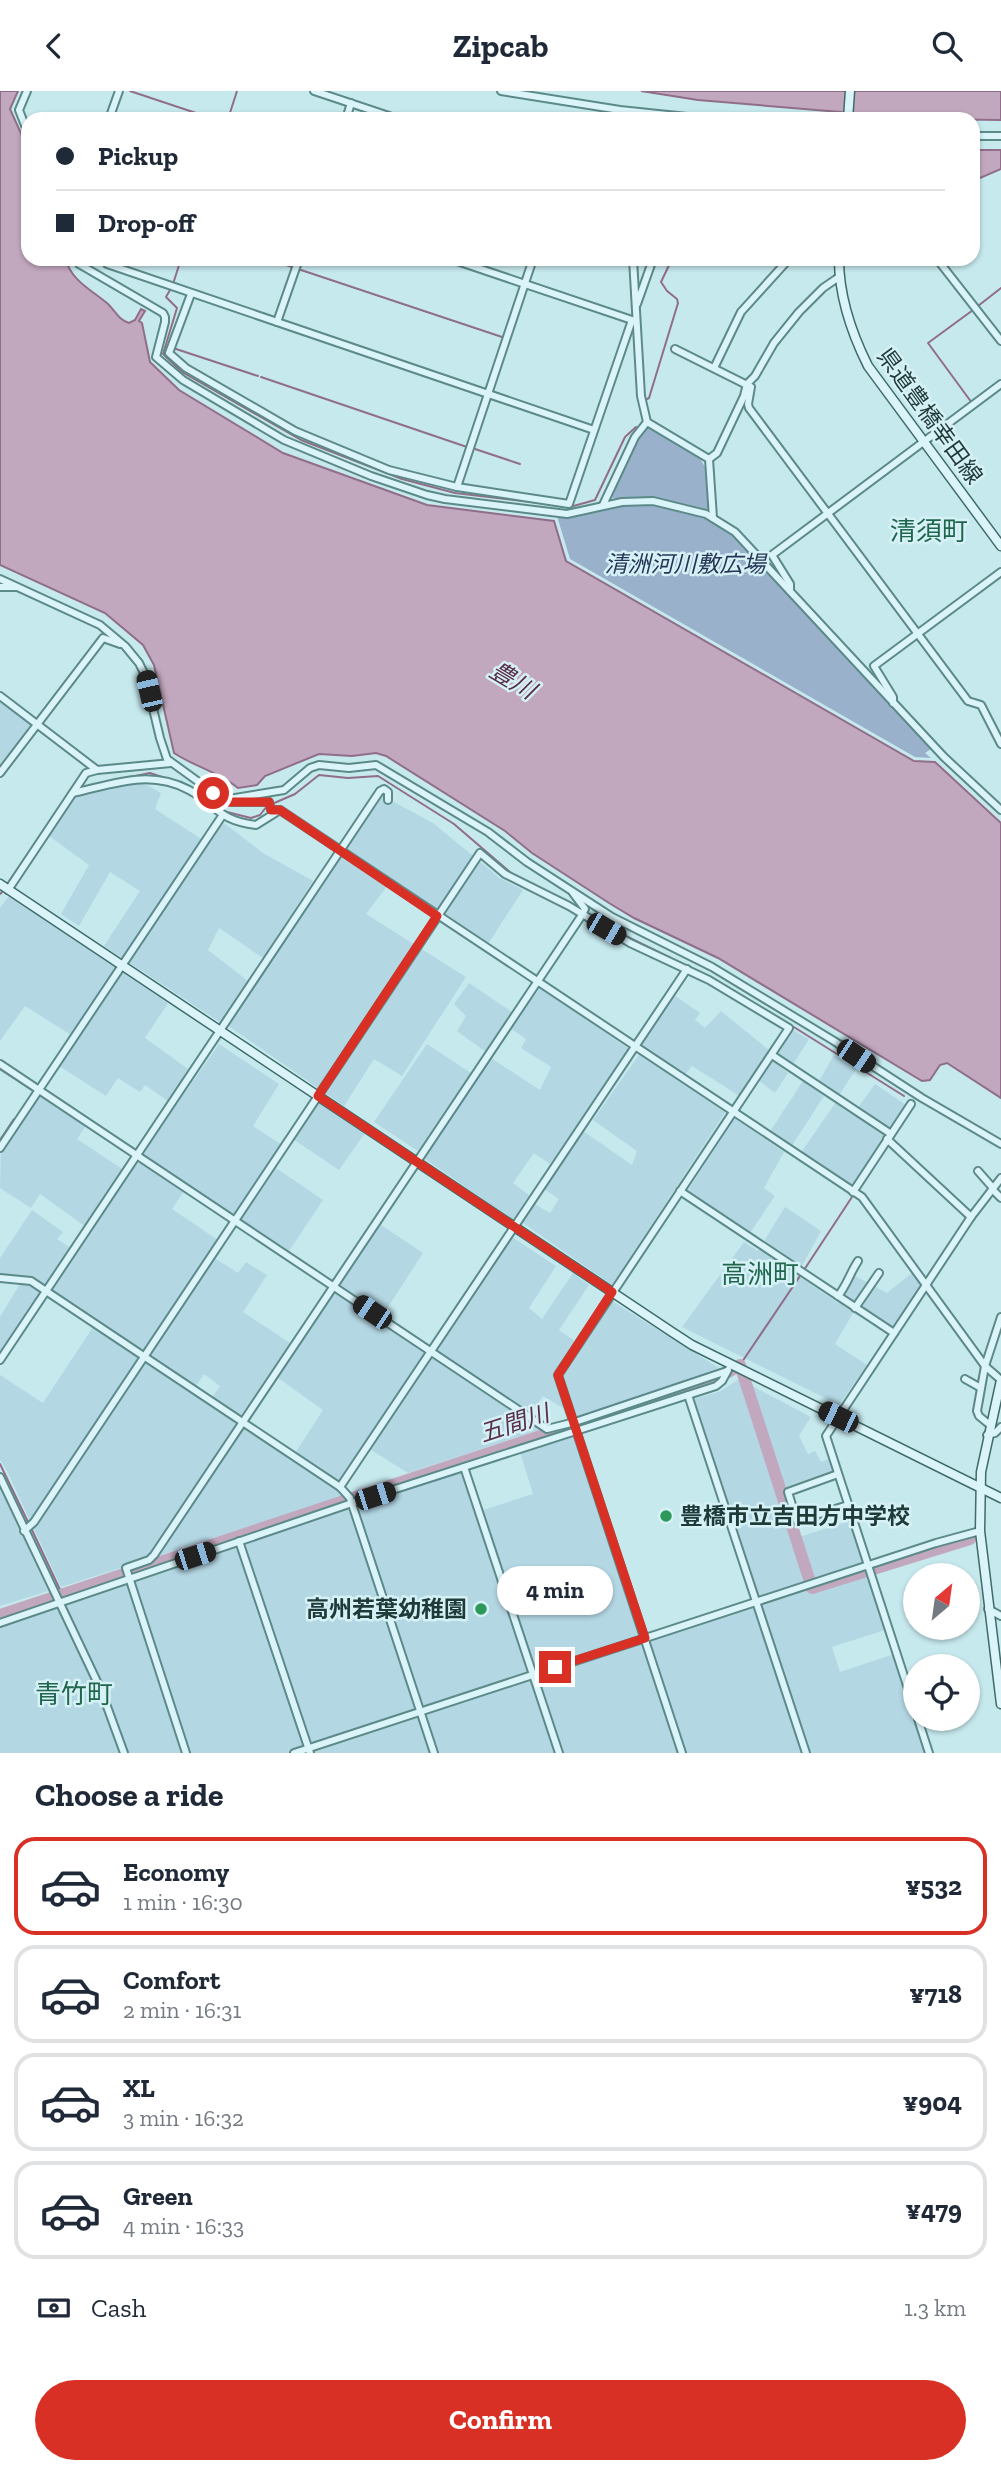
<!DOCTYPE html>
<meta charset="utf-8">
<style>
:root{--surface:#fff;--page:#f2f2f3;--text:#1f2937;--muted:#747a83;--line:#e0e1e3;--accent:#d93025}
body{margin:0;font-family:"Zilla Slab","Noto Sans JP",serif;background:var(--page);color:var(--text);height:100vh;display:flex;flex-direction:column;font-size:26px;white-space:nowrap}
*{box-sizing:border-box;margin:0}
p{font-size:23px;color:var(--muted)}
.icon{flex:none;width:38px;height:38px;fill:none;stroke:currentColor;stroke-width:2;stroke-linecap:round;stroke-linejoin:round}
.map{position:relative;height:1662px;overflow:hidden}
.panel{display:flex;flex-direction:column;background:var(--surface);flex:1}
.panel>*{flex:none}
.banner{position:absolute;left:21px;top:21px;width:959px;height:154px;border-radius:21px;box-shadow:0 2px 5px #0004;display:grid;align-content:center;height:154px;padding:0 35px;background:var(--surface)}
.needle{width:46px;rotate:29deg}
.buttons{position:absolute;left:903px;top:1472px;display:grid;gap:14px}
.buttons a{display:grid;place-items:center;width:77px;height:77px;border-radius:50%;background:var(--surface);box-shadow:0 2px 5px #0004;font-size:35px}
.end{position:absolute;width:32px;height:32px;margin:-16px;border:9px solid #d93025;background:#fff;box-shadow:0 0 0 4px #fff}
.from{border-radius:50%}
.bubble{position:absolute;height:49px;border-radius:24px;background:var(--surface);box-shadow:0 2px 5px #0004;font-size:23px;font-weight:700;line-height:49px;text-align:center}
.car{position:absolute;width:21px;height:42px;margin:-21px -10px;border-radius:9px;box-shadow:0 0 5px 2px #0007;background:linear-gradient(#222 24%,#8ab4d8 0 40%,#222 0 76%,#8ab4d8 0 86%,#222 0)}
.banner b{display:flex;align-items:center;gap:24px;height:66px;font-size:26px}
.banner b+b{border-top:2px solid var(--line)}
.banner i{width:18px;height:18px;background:var(--text)}
ul{padding:0;list-style:none}
li{display:flex;align-items:center;gap:21px;height:98px;margin:0 14px 10px;padding:0 21px;border:4px solid var(--line);border-radius:21px}
li div{flex:1}
li b{display:block;font-size:26px}
li em{font-style:normal;font-weight:700}
li.on{border-color:var(--accent)}
li>.icon{width:63px;height:63px;stroke-width:1.5}
h2{padding:0 35px;font-size:32px;line-height:84px}
.pay{display:flex;align-items:center;gap:18px;height:77px;padding:0 35px;font-size:26px}
.pay p{margin-inline-start:auto}
.action{display:flex;gap:14px;margin-top:auto;padding:14px 35px}
.action a{flex:1;height:80px;border-radius:42px;background:var(--accent);color:#fff;font-size:28px;font-weight:700;line-height:80px;text-align:center}
header{display:flex;justify-content:space-between;align-items:center;height:91px;padding:0 35px;background:var(--surface);font-size:32px;font-weight:700}
.map>svg:first-child{display:block}
.farmland{fill:#b4d7e4}
.green{fill:#9ab1cc}
.water{fill:#c2a8be;stroke:#906e8a;stroke-width:2}
.lines{fill:none;stroke-linecap:round;stroke-linejoin:round}
.stream{stroke:#906e8a;stroke-width:2}
.river{stroke:#c2a8be;stroke-width:12}
.street-casing{stroke:#5c8a88;stroke-width:10}
.secondary-casing{stroke:#3f6c69;stroke-width:11}
.street{stroke:#daf4f9;stroke-width:6}
.secondary{stroke:#daf4f9;stroke-width:8}
.route{stroke:#d93025;stroke-width:9}
.poi-dot{fill:#2c985a;stroke:#d6f1f6;stroke-width:2.5}
.labels{text-anchor:middle;dominant-baseline:central;stroke-width:5;stroke-linejoin:round;paint-order:stroke}
.street-label{font-size:23px;fill:#1f3a38;stroke:#d6f1f6}
.park-label{font-size:23px;font-style:italic;fill:#263556;stroke:#d6f1f6}
.poi-label{font-size:23px;font-weight:bold;fill:#1f3a38;stroke:#d6f1f6;text-anchor:start}
.water-label{font-size:24px;font-style:italic;fill:#592f4a;stroke:#d6f1f6}
.quarter-label{font-size:26px;fill:#1f664d;stroke:#d6f1f6}
</style>
<header><svg class="icon" aria-label="back" viewBox="0 0 24 24"><path d="M15 5l-7 7 7 7"/></svg>Zipcab<svg class="icon" aria-label="search" viewBox="0 0 24 24"><circle cx="10" cy="10" r="6"/><path d="M15 15l6 6"/></svg></header>
<div class="map">
<svg width="1001" height="1662" viewBox="0 0 1001 1662">
<rect width="100%" height="100%" fill="#c6e9ee"/>
<g class="farmland">
<path d="M1,609L32,631L0,677V611Z"/>
<path d="M142,691L161,702L155,718L206,751L224,732L263,762L313,790L263,867L219,837L208,859L248,890L221,932L104,855L140,800L110,781L79,835L61,823L89,774L49,745L74,707Z"/>
<path d="M383,705L433,732L500,787L523,799L486,856L390,791L366,823L466,886L402,985L374,968L344,1015L227,934Z"/>
<path d="M9,805L168,912L145,947L188,978L169,1011L145,994L140,1001L118,987L106,1005L59,975L76,947L25,915L0,950V817Z"/>
<path d="M469,892L512,921L487,962L457,940L466,925L454,913Z"/>
<path d="M540,897L629,958L550,1073L534,1062L513,1092L529,1104L513,1129L421,1065L491,967L540,999L551,976L521,957L526,948L510,937Z"/>
<path d="M674,904L700,922L695,929L705,937L721,920L770,960L741,1006L692,975L684,985L640,956Z"/>
<path d="M792,939L809,948L792,975L775,964Z"/>
<path d="M219,953L279,993L253,1035L282,1054L234,1125L142,1063Z"/>
<path d="M427,953L471,982L418,1060L374,1031Z"/>
<path d="M639,964L726,1020L612,1194L523,1132L535,1113L550,1122L559,1108L544,1098L583,1040L632,1074L637,1060L593,1029Z"/>
<path d="M834,964L856,978L838,1006L818,992Z"/>
<path d="M772,970L788,982L775,1002L758,989Z"/>
<path d="M803,990L824,1005L791,1056L769,1042Z"/>
<path d="M875,993L906,1014L889,1039L857,1018Z"/>
<path d="M40,1003L87,1033L77,1048L125,1080L86,1136L40,1103L31,1117L0,1097L1,1060Z"/>
<path d="M319,1011L365,1042L339,1079L293,1048Z"/>
<path d="M836,1011L887,1046L851,1096L800,1063Z"/>
<path d="M735,1027L784,1061L764,1097L775,1105L750,1142L686,1102Z"/>
<path d="M135,1072H141L184,1100L172,1118L218,1149L143,1262L50,1199Z"/>
<path d="M276,1077L323,1109L289,1160L241,1128Z"/>
<path d="M785,1116L821,1140L797,1184L837,1211L855,1185L887,1202L912,1182L923,1194L890,1242L853,1222L835,1253L867,1274L839,1314L682,1236L744,1151L758,1160Z"/>
<path d="M32,1119L63,1141L57,1148L72,1158L0,1263V1226L24,1186L0,1183V1167Z"/>
<path d="M378,1132L423,1162L379,1230L432,1265L512,1146L556,1175L529,1217L542,1228L573,1182L589,1194L559,1239L582,1255L612,1210L719,1277L575,1329L573,1323L543,1305L527,1328L542,1338L408,1382L365,1355L341,1390L336,1392L294,1364L323,1319L271,1282L243,1327L211,1308L220,1295L204,1283L194,1298L148,1264L213,1166L238,1182L246,1171L267,1184L243,1221L296,1256Z"/>
<path d="M93,1236L344,1405L61,1496L7,1380L0,1369V1284L43,1312Z"/>
<path d="M739,1288L811,1326L799,1345L808,1363L815,1360L821,1371L829,1368L833,1382L784,1400L799,1446L850,1430L885,1539L832,1556L840,1581L894,1563L926,1662H0V1531L350,1416L461,1382L474,1422L533,1403L520,1361L568,1344L575,1346L642,1551L758,1513L692,1308L719,1301Z"/>
<path d="M0,1396L48,1500L0,1515Z"/>
</g>
<g class="green">
<path d="M648,335L698,364L706,378L709,417L705,421L666,410L612,407L636,348Z"/>
<path d="M643,411L699,422L736,445L931,658L925,662L931,667L915,666L570,468L557,425L575,426L615,414Z"/>
</g>
<g class="water">
<path d="M0,0H18L10,18L28,58V168H66C70,189 93,200 108,213C116,221 118,228 129,232L135,229L141,218L145,220L139,230L142,232L150,271L179,299L283,362L427,414L554,430L566,470L914,670L935,671L1001,732V1007L947,972L940,974L930,989L922,990L718,867L634,827L609,812L532,762L505,740L386,665L376,662L352,665L319,663L265,685L257,694L238,697C219,681 195,676 174,662L154,574L143,554L105,522L0,474Z"/>
<path d="M641,0H1001V29L924,28L698,9Z"/>
<path d="M973,59H1001V78L973,90Z"/>
</g>
<g class="lines">
<g class="stream">
<path d="M130,0L214,28"/>
<path d="M228,28L237,0"/>
<path d="M268,168L292,176"/>
<path d="M298,178L502,246"/>
<path d="M173,193L181,168"/>
<path d="M170,199L166,206L177,217L163,263L182,281L301,349L402,388L455,402L564,415"/>
<path d="M978,215L1001,197"/>
<path d="M173,257L258,285"/>
<path d="M261,286L467,356"/>
<path d="M645,309L649,307L678,212L677,208L667,200L661,191L671,170L682,168"/>
<path d="M972,312L928,252L973,219"/>
<path d="M472,357L520,373"/>
<path d="M570,416L595,409L625,346L636,336"/>
<path d="M116,689L150,682L189,695"/>
<path d="M80,697L97,693"/>
<path d="M272,713L295,703L319,684L348,687L378,685L454,733L511,782"/>
<path d="M223,720L251,727L260,724L267,715"/>
<path d="M8,792L71,699"/>
<path d="M0,803L2,801"/>
<path d="M587,822L628,846L703,883"/>
<path d="M789,933L904,1005"/>
<path d="M0,978L32,999"/>
<path d="M0,1049L14,1028"/>
<path d="M804,1179L852,1106"/>
<path d="M742,1271L800,1185"/>
<path d="M0,1373L28,1431"/>
<path d="M32,1439L62,1503"/>
</g>
<g class="river">
<path d="M653,1308L718,1287L740,1274L812,1497L970,1448"/>
<path d="M0,1524L586,1330"/>
</g>
<defs>
<g id="street">
<path d="M27,0L19,19L28,42"/>
<path d="M314,0L398,28"/>
<path d="M501,0L620,19L706,28"/>
<path d="M109,28L119,0"/>
<path d="M346,28L351,12"/>
<path d="M643,28L660,27"/>
<path d="M973,45H1001"/>
<path d="M75,168L79,173L163,222L165,226V231L156,266L183,289L284,349L371,385L427,404L445,408L567,423L622,411L653,410L706,423L735,441L944,666L1001,719"/>
<path d="M451,168L632,229"/>
<path d="M633,168L641,305L647,331L709,368"/>
<path d="M937,168L1001,250"/>
<path d="M107,173L594,339"/>
<path d="M191,203L169,262L186,277L295,340L389,379L457,396L569,413L632,229L636,230"/>
<path d="M637,213L653,168"/>
<path d="M277,231L299,168"/>
<path d="M675,258L751,296L748,313L749,317L968,610L981,614L1001,653"/>
<path d="M714,277L741,221L789,168"/>
<path d="M457,396L533,168"/>
<path d="M603,414L635,346L647,331"/>
<path d="M713,427L709,368L717,362L744,305L747,293L755,285L774,252L799,221L823,197L839,186"/>
<path d="M0,488L100,534L125,555L139,572L145,584L160,647L167,668L218,705L229,708L284,699L310,677L319,674L349,677L376,674L488,741L527,771L612,826L712,876L834,950L922,1007L1001,1053"/>
<path d="M0,496H16"/>
<path d="M790,500V493L772,464L1001,293"/>
<path d="M0,605L97,679"/>
<path d="M893,612V606L874,575L1001,481"/>
<path d="M0,682L103,547L120,553"/>
<path d="M73,702C114,693 149,678 189,699C219,715 217,729 256,734L280,719"/>
<path d="M231,711H269L271,719H280L862,1106L985,1275L1001,1289"/>
<path d="M8,799L86,682L97,679L171,672"/>
<path d="M772,964L891,1043"/>
<path d="M0,973L547,1338L575,1331L727,1280"/>
<path d="M887,1048L971,1126"/>
<path d="M0,1057L222,725"/>
<path d="M978,1080L993,1097"/>
<path d="M992,1098L1001,1107"/>
<path d="M680,1100L894,1242"/>
<path d="M853,1101L911,1013"/>
<path d="M0,1187L31,1190L340,1396L350,1407L434,1662"/>
<path d="M838,1205C847,1194 850,1182 858,1170"/>
<path d="M855,1217L879,1182"/>
<path d="M0,1269L380,700L384,698L388,701V709"/>
<path d="M965,1288L981,1297"/>
<path d="M688,1304L806,1662"/>
<path d="M990,1334L979,1325L977,1320L985,1275L1001,1226"/>
<path d="M987,1344L995,1342L1001,1336"/>
<path d="M464,1376L559,1662"/>
<path d="M838,1383L788,1401L797,1430L848,1414"/>
<path d="M0,1386L101,1599L124,1662"/>
<path d="M340,1396L687,878"/>
<path d="M24,1440L34,1431L480,762L505,783L569,815L630,852L709,889L789,937L558,1284L682,1662"/>
<path d="M239,1450L310,1662"/>
<path d="M988,1518L1001,1525"/>
<path d="M0,1532L352,1412L716,1295L722,1290L728,1279"/>
<path d="M915,1619L826,1345L971,1126L1001,1087"/>
<path d="M918,1628L929,1662"/>
<path d="M186,1662L126,1477L149,1469L154,1464L582,824L585,818L573,802"/>
<path d="M294,1662L936,1452L980,1440"/>
</g>
<g id="secondary">
<path d="M848,28L850,0"/>
<path d="M839,168C839,206 851,241 868,275L1001,455"/>
<path d="M0,793L672,1241L692,1254L1001,1407"/>
<path d="M1001,1289L981,1381L980,1440L1001,1613"/>
</g>
</defs>
<use href="#street" class="street-casing"/>
<use href="#secondary" class="secondary-casing"/>
<use href="#street" class="street"/>
<use href="#secondary" class="secondary"/>
</g>
<g class="lines">
<path class="route" d="M213,702L229,711H269L271,719H280L437,825L318,1005L612,1201L558,1284L645,1547L555,1576"/>
</g>
<g class="poi-dot">
<circle cx="666" cy="1425" r="7"/>
<circle cx="481" cy="1518" r="7"/>
</g>
<g class="labels">
<g class="street-label">
<text transform="translate(930 325) rotate(54)">県道豊橋幸田線</text>
</g>
<g class="park-label">
<text x="685" y="473">清洲河川敷広場</text>
</g>
<g class="poi-label">
<text x="680" y="1425">豊橋市立吉田方中学校</text>
<text x="467" y="1518" text-anchor="end">高州若葉幼稚園</text>
</g>
<g class="water-label">
<text transform="translate(513 589) rotate(31)">豊川</text>
<text transform="translate(514 1332) rotate(-18)">五間川</text>
</g>
<g class="quarter-label">
<text x="929" y="440">清須町</text>
<text x="760" y="1183">高洲町</text>
<text x="74" y="1603">青竹町</text>
</g>
</g>
</svg>
<div class="buttons">
<a><svg class="needle" viewBox="-14 -14 28 28"><path d="M0-13l5 13h-10z" fill="#e53935"/><path d="M0 13l5-13h-10z" fill="#747a83"/></svg></a>
<a><svg class="icon" aria-label="locate" viewBox="0 0 24 24"><circle cx="12" cy="12" r="6"/><path d="M12 2v4M12 18v4M2 12h4M18 12h4"/></svg></a>
</div>
<i class="end from" style="left:213px;top:702px"></i>
<i class="end" style="left:555px;top:1576px"></i>
<div class="bubble" style="left:497px;top:1475px;width:116px">4 min</div>
<i class="car" style="left:149px;top:600px;rotate:347deg"></i>
<i class="car" style="left:606px;top:838px;rotate:120deg"></i>
<i class="car" style="left:856px;top:965px;rotate:124deg"></i>
<i class="car" style="left:372px;top:1221px;rotate:304deg"></i>
<i class="car" style="left:838px;top:1326px;rotate:296deg"></i>
<i class="car" style="left:375px;top:1405px;rotate:72deg"></i>
<i class="car" style="left:195px;top:1465px;rotate:72deg"></i>
<div class="banner">
<b><i class="from"></i>Pickup</b>
<b><i></i>Drop-off</b>
</div>
</div>
<section class="panel">
<h2>Choose a ride</h2>
<ul>
<li class="on"><svg class="icon" aria-label="car" viewBox="0 0 24 24"><path d="M5 17H2v-5l4-1 3-4h7l3 4 3 1v5h-3M9 17h6M6 11h13"/><circle cx="7" cy="17" r="2"/><circle cx="17" cy="17" r="2"/></svg><div><b>Economy</b><p>1 min · 16:30</p></div><em>¥532</em></li>
<li><svg class="icon" aria-label="car" viewBox="0 0 24 24"><path d="M5 17H2v-5l4-1 3-4h7l3 4 3 1v5h-3M9 17h6M6 11h13"/><circle cx="7" cy="17" r="2"/><circle cx="17" cy="17" r="2"/></svg><div><b>Comfort</b><p>2 min · 16:31</p></div><em>¥718</em></li>
<li><svg class="icon" aria-label="car" viewBox="0 0 24 24"><path d="M5 17H2v-5l4-1 3-4h7l3 4 3 1v5h-3M9 17h6M6 11h13"/><circle cx="7" cy="17" r="2"/><circle cx="17" cy="17" r="2"/></svg><div><b>XL</b><p>3 min · 16:32</p></div><em>¥904</em></li>
<li><svg class="icon" aria-label="car" viewBox="0 0 24 24"><path d="M5 17H2v-5l4-1 3-4h7l3 4 3 1v5h-3M9 17h6M6 11h13"/><circle cx="7" cy="17" r="2"/><circle cx="17" cy="17" r="2"/></svg><div><b>Green</b><p>4 min · 16:33</p></div><em>¥479</em></li>
</ul>
<div class="pay"><svg class="icon" aria-label="cash" viewBox="0 0 24 24"><path d="M3 7h18v10H3z"/><circle cx="12" cy="12" r="2"/></svg>Cash<p>1.3 km</p></div>
<div class="action"><a>Confirm</a></div>
</section>
